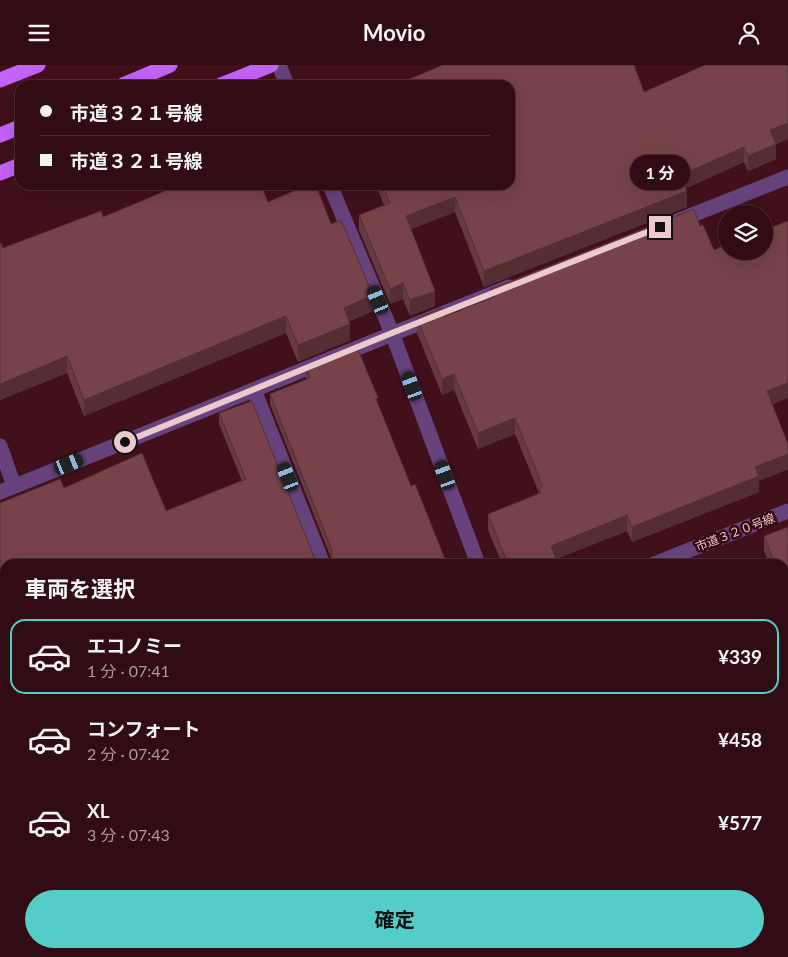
<!DOCTYPE html>
<html lang="ja">
<meta charset="utf-8">
<style>
:root{--surface:#310c14;--page:#3d1a22;--text:#f1f3f6;--muted:#a89ba0;--line:#4c2c34;--accent:#54cdc8}
body{margin:0;font-family:Lato,"Noto Sans JP",sans-serif;background:var(--page);color:var(--text);height:100vh;display:flex;flex-direction:column;font-size:19px;white-space:nowrap}
*{box-sizing:border-box;margin:0}
p{font-size:16px;color:var(--muted)}
.icon{flex:none;width:28px;height:28px;fill:none;stroke:currentColor;stroke-width:2;stroke-linecap:round;stroke-linejoin:round}
.map{position:relative;flex:1;overflow:hidden}
.panel{position:absolute;left:0px;top:494px;width:789px;height:399px;display:flex;flex-direction:column;background:var(--surface);border-radius:15px 15px 0 0;box-shadow:0 5px 20px #0002,0 0 0 1px var(--line)}
.panel>*{flex:none}
.hud{position:absolute;left:15px;top:15px;width:500px;height:110px;border-radius:15px;box-shadow:0 5px 20px #0002,0 0 0 1px var(--line);display:grid;align-content:center;height:110px;padding:0 25px;background:var(--surface)}
.fabs{position:absolute;left:718px;top:140px;display:grid;gap:10px}
.fabs a{display:grid;place-items:center;width:55px;height:55px;border-radius:50%;background:var(--surface);box-shadow:0 5px 20px #0002,0 0 0 1px var(--line);font-size:25px}
.end{position:absolute;width:22px;height:22px;margin:-11px;border:6px solid #ebcacd;background:#111;box-shadow:0 0 0 2px #111}
.from{border-radius:50%}
.bubble{position:absolute;height:35px;border-radius:18px;background:var(--surface);box-shadow:0 5px 20px #0002,0 0 0 1px var(--line);font-size:16px;font-weight:700;line-height:35px;text-align:center}
.car{position:absolute;width:15px;height:30px;margin:-15px -8px;border-radius:6px;box-shadow:0 0 4px 1px #0007;background:linear-gradient(#222 24%,#8ab4d8 0 40%,#222 0 76%,#8ab4d8 0 86%,#222 0)}
.hud b{display:flex;align-items:center;gap:18px;height:48px;font-size:19px}
.hud b+b{border-top:1px solid var(--line)}
.hud i{width:12px;height:12px;background:var(--text)}
ul{padding:0;list-style:none}
li{display:flex;align-items:center;gap:15px;height:75px;margin:0 10px 8px;padding:0 15px;border:2px solid transparent;border-radius:15px}
li div{flex:1}
li b{display:block;font-size:19px}
li em{font-style:normal;font-weight:700}
li.on{border-color:var(--accent)}
li>.icon{width:45px;height:45px;stroke-width:1.5}
h2{padding:0 25px;font-size:22px;line-height:60px}
.primary-button{display:flex;gap:10px;margin-top:auto;padding:10px 25px}
.primary-button a{flex:1;height:58px;border-radius:30px;background:var(--accent);color:#111;font-size:20px;font-weight:700;line-height:58px;text-align:center}
header{display:flex;justify-content:space-between;align-items:center;height:65px;padding:0 25px;background:var(--surface);font-size:22px;font-weight:700}
.map>svg:first-child{display:block}
.green{fill:#5c4220}
.lines{fill:none;stroke-linecap:round;stroke-linejoin:round}
.street{stroke:#67437d;stroke-width:15}
.highway{stroke:#c363f9;stroke-width:15}
.wall{fill:#673940}
.shaded-wall{fill:#542e34}
.building{fill:#78424a;stroke:#542e34}
.route{stroke:#ebcacd;stroke-width:6}
.labels{text-anchor:middle;dominant-baseline:central;stroke-width:5;stroke-linejoin:round;paint-order:stroke}
.street-label{font-size:12px;fill:#ebcacd;stroke:#360612}
</style>
<header><svg class="icon" aria-label="menu" viewBox="0 0 24 24"><path d="M4 6h16M4 12h16M4 18h16"/></svg>Movio<svg class="icon" aria-label="person" viewBox="0 0 24 24"><circle cx="12" cy="8" r="4"/><path d="M4 21q1-7 8-7t8 7"/></svg></header>
<div class="map">
<svg width="788" height="892" viewBox="0 0 788 892">
<rect width="100%" height="100%" fill="#41101b"/>
<path class="green" d="M788,638V716L784,705V639Z"/>
<g class="lines">
<g class="street">
<path d="M279,0L287,20"/>
<path d="M330,120L392,268L478,499"/>
<path d="M677,156L788,112"/>
<path d="M254,325L323,499"/>
<path d="M0,381L14,421"/>
<path d="M0,427L509,222"/>
<path d="M654,499L788,446"/>
<path d="M0,763L5,761"/>
<path d="M784,783L788,782"/>
<path d="M631,888L633,892"/>
</g>
<g class="highway">
<path d="M0,15L38,0"/>
<path d="M123,20L170,0"/>
<path d="M221,20L271,0"/>
<path d="M0,70L20,62"/>
<path d="M0,108L20,100"/>
</g>
</g>
<g class="wall">
<path d="M644,27L788,74L776,79V94L748,106L744,97L686,123L687,142L484,222L455,147L411,164L435,241L410,251L403,234L390,239L359,165V150L384,140L376,120H510Z"/>
<path d="M175,121L268,137L331,159L373,246L349,256L350,275L298,297L286,268L84,351L67,308L0,335V179L3,183L103,152L175,123Z"/>
<path d="M700,161L714,185L772,340L788,379V404L759,416V427L632,477L627,466L556,494L558,499H502L488,465V449L539,428L515,369L478,384L454,325L442,330L417,268V253L445,251L491,233V224Z"/>
<path d="M306,303L378,340L411,421L447,499H5V734L0,736V438L64,423L166,446L242,416L219,359V348L314,492L318,496L322,498L326,497L331,493L270,339V329L306,315Z"/>
<path d="M788,462V606L784,608V499H769L764,486V471Z"/>
<path d="M77,888H345L347,892H78Z"/>
<path d="M421,888H441L430,892H423Z"/>
<path d="M493,888H504L509,890L532,892H494Z"/>
<path d="M668,888H784L788,892H669Z"/>
</g>
<g class="shaded-wall">
<path d="M788,58V74L770,81V65Z"/>
<path d="M776,79V94L748,106V91Z"/>
<path d="M744,82V97L681,126V110Z"/>
<path d="M687,126V142L484,222V206Z"/>
<path d="M455,132V147L406,166V151Z"/>
<path d="M403,218V234L390,239V224Z"/>
<path d="M435,226V241L410,251V235Z"/>
<path d="M373,230V246L344,259V243Z"/>
<path d="M286,251V268L84,351V335Z"/>
<path d="M350,259V275L298,297V280Z"/>
<path d="M67,291V308L0,335V319Z"/>
<path d="M454,309V325L442,330V314Z"/>
<path d="M788,318V333L767,342V326Z"/>
<path d="M515,353V369L478,384V368Z"/>
<path d="M788,389V404L759,416V427L632,477V462L755,402Z"/>
<path d="M627,450V466L551,496V481Z"/>
<path d="M788,591V606L784,608V592Z"/>
<path d="M788,720V731L784,733V722Z"/>
<path d="M5,724V734L0,736V726Z"/>
<path d="M424,888H441L430,892H424Z"/>
</g>
<g class="building">
<path d="M443,0H634L644,27L705,0H788V58L770,65L776,79L748,91L744,82L681,110L687,126L484,206L455,132L406,151L435,226L410,235L403,218L390,224L359,150L390,138L382,120H510V20H395Z"/>
<path d="M177,120H261L268,137L308,120H316L331,159L341,155L373,230L344,243L350,259L298,280L286,251L84,335L67,291L0,319V179L1,178L3,183L101,146L103,152L175,122V121Z"/>
<path d="M694,144L700,161L703,160L714,185L726,180V186H764V165L788,156V318L767,326L788,379V389L755,402L759,411L632,462L627,450L551,481L558,499H508L488,449L541,428L539,424L543,422L515,353L478,368L454,309L442,314L417,253L442,243L445,251L494,232L491,224Z"/>
<path d="M357,282L378,333L376,334L411,421L415,419L447,499H5V724L0,726V438L60,414L64,423L142,388L166,446L246,414L219,348L252,336L314,492L318,496L322,498L326,497L331,494L332,489V485L270,329L310,313L306,303Z"/>
<path d="M788,462V591L784,592V499H775L764,471Z"/>
<path d="M784,702L788,713V720L784,722Z"/>
<path d="M788,798V892H674L672,888H784V800Z"/>
<path d="M81,888H345L347,892H83Z"/>
<path d="M497,888H504L509,890L518,888H530L532,892H499Z"/>
<path d="M558,888H601L602,892H547Z"/>
</g>
<g class="lines">
<path class="route" d="M125,377L392,268L660,162"/>
</g>
<g class="labels">
<g class="street-label">
<text transform="translate(735 467) rotate(-21)">市道３２０号線</text>
</g>
</g>
</svg>
<div class="fabs">
<a><svg class="icon" aria-label="layers" viewBox="0 0 24 24"><path d="M12 4l9 5-9 5-9-5zM3 14l9 5 9-5"/></svg></a>
</div>
<i class="end from" style="left:125px;top:377px"></i>
<i class="end" style="left:660px;top:162px"></i>
<div class="bubble" style="left:630px;top:90px;width:60px">1 分</div>
<i class="car" style="left:378px;top:235px;rotate:337deg"></i>
<i class="car" style="left:412px;top:321px;rotate:340deg"></i>
<i class="car" style="left:69px;top:399px;rotate:68deg"></i>
<i class="car" style="left:445px;top:410px;rotate:340deg"></i>
<i class="car" style="left:288px;top:412px;rotate:338deg"></i>
<div class="hud">
<b><i class="from"></i>市道３２１号線</b>
<b><i></i>市道３２１号線</b>
</div>
<section class="panel">
<h2>車両を選択</h2>
<ul>
<li class="on"><svg class="icon" aria-label="car" viewBox="0 0 24 24"><path d="M5 17H2v-5l4-1 3-4h7l3 4 3 1v5h-3M9 17h6M6 11h13"/><circle cx="7" cy="17" r="2"/><circle cx="17" cy="17" r="2"/></svg><div><b>エコノミー</b><p>1 分 · 07:41</p></div><em>¥339</em></li>
<li><svg class="icon" aria-label="car" viewBox="0 0 24 24"><path d="M5 17H2v-5l4-1 3-4h7l3 4 3 1v5h-3M9 17h6M6 11h13"/><circle cx="7" cy="17" r="2"/><circle cx="17" cy="17" r="2"/></svg><div><b>コンフォート</b><p>2 分 · 07:42</p></div><em>¥458</em></li>
<li><svg class="icon" aria-label="car" viewBox="0 0 24 24"><path d="M5 17H2v-5l4-1 3-4h7l3 4 3 1v5h-3M9 17h6M6 11h13"/><circle cx="7" cy="17" r="2"/><circle cx="17" cy="17" r="2"/></svg><div><b>XL</b><p>3 分 · 07:43</p></div><em>¥577</em></li>
</ul>
<div class="primary-button"><a>確定</a></div>
</section>
</div>
